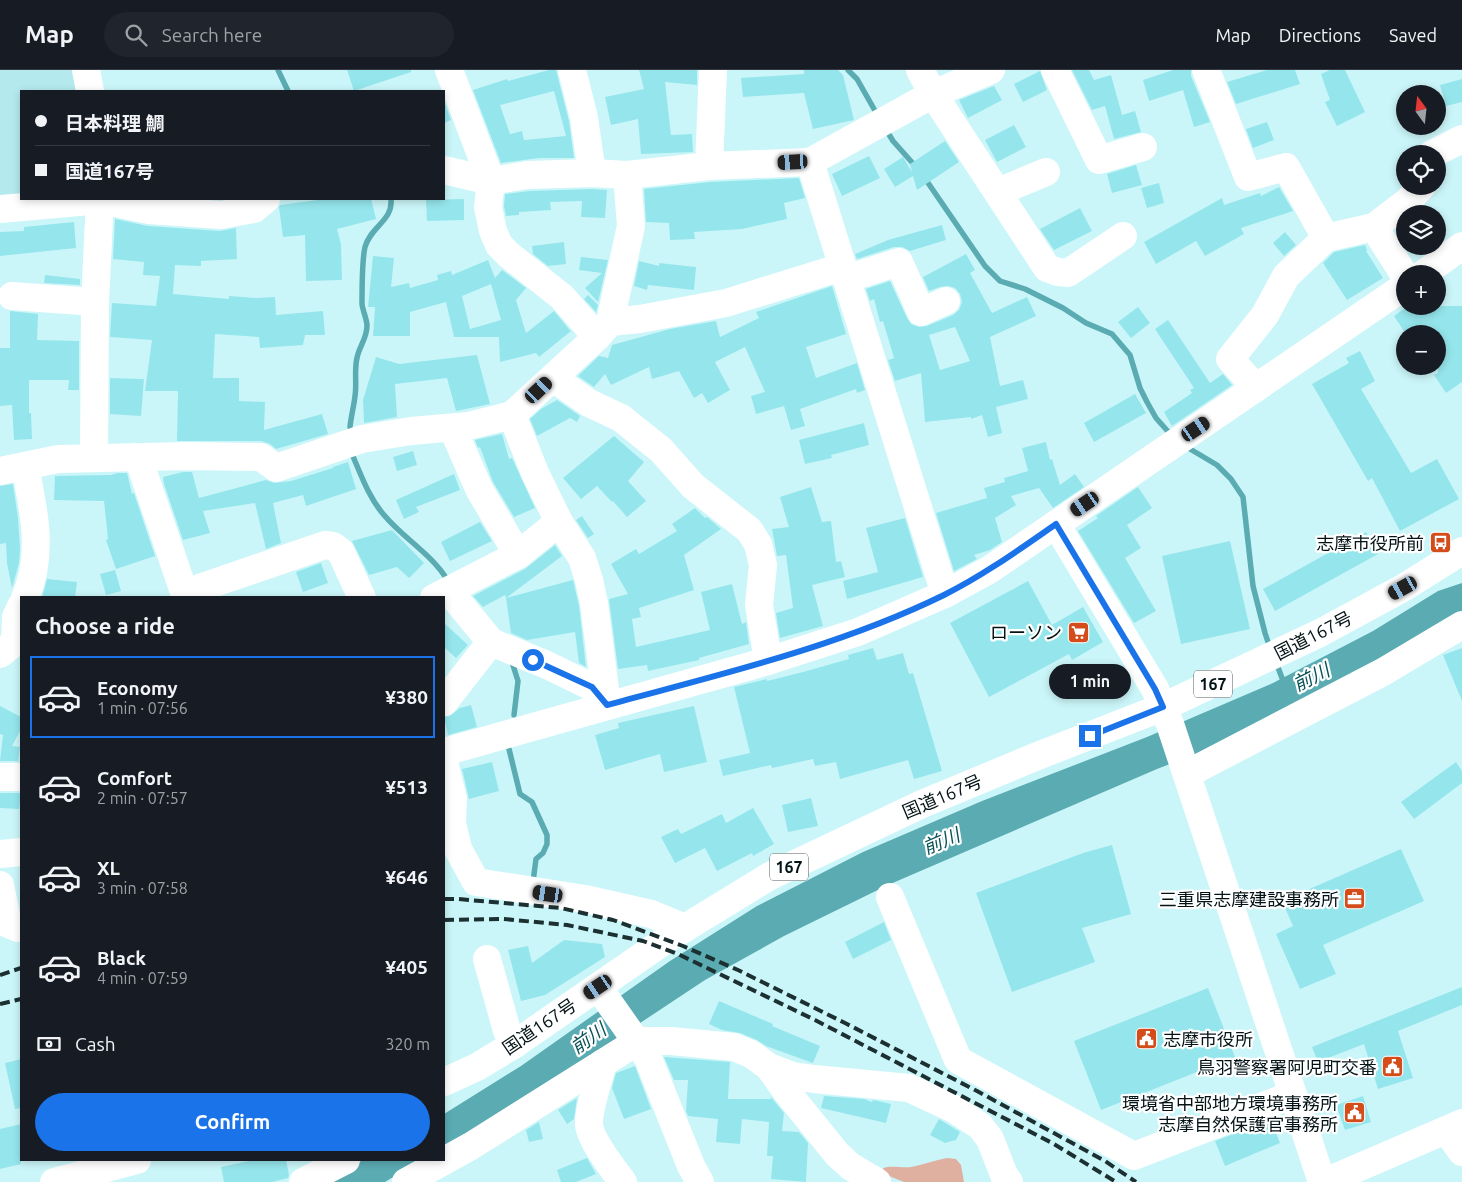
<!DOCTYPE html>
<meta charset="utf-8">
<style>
:root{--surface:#171b24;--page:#20242c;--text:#f1f3f6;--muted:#9ea1a6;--line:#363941;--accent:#1a73e8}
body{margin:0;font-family:Ubuntu,"Noto Sans JP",sans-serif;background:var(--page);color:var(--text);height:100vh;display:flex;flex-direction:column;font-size:19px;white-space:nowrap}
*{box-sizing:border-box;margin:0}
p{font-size:16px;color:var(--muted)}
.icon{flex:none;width:28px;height:28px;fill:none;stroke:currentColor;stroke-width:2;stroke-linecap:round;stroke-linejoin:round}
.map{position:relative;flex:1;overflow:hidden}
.side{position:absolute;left:20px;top:526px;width:425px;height:565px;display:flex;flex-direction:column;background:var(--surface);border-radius:0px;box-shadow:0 2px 8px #0003}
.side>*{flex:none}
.top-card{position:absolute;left:20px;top:20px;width:425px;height:110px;border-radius:0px;box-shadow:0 2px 8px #0003;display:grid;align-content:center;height:110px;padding:0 15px;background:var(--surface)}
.needle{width:32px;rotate:345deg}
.tools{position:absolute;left:1396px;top:15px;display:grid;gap:10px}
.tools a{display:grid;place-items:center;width:50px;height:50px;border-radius:50%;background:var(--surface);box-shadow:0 2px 8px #0003;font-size:25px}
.end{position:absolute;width:22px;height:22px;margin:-11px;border:6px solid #1a73e8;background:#fff;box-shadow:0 0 0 2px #fff}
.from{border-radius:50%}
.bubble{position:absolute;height:35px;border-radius:18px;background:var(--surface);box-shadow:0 2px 8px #0003;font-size:16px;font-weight:700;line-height:35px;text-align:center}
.car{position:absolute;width:15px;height:30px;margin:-15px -8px;border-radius:6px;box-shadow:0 0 4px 1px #0007;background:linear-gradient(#222 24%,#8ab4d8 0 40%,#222 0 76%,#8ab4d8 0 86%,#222 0)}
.top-card b{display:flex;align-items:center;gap:18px;height:48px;font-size:19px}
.top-card b+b{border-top:1px solid var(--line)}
.top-card i{width:12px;height:12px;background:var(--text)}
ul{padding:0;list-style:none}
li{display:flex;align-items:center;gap:15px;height:82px;margin:0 10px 8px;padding:0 5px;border:2px solid transparent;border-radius:0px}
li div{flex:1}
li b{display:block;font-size:19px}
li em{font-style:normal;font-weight:700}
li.current{border-color:var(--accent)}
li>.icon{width:45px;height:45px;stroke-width:1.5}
h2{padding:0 15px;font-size:22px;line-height:60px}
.pay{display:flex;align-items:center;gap:12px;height:55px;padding:0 15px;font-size:19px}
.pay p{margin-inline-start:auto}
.primary-button{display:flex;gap:10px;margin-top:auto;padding:10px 15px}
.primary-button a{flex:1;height:58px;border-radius:30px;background:var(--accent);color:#fff;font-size:20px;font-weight:700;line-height:58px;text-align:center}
header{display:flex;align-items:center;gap:30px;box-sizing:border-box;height:70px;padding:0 25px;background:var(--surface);border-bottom:1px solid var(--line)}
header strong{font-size:24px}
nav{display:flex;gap:28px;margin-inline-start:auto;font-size:18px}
.search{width:350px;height:45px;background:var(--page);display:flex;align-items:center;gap:12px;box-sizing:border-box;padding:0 18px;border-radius:28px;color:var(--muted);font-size:19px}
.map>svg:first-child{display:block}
.built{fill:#b4eaee}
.green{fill:#dfb0a0}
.water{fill:#5babb2}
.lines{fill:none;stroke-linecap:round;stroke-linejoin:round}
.stream{stroke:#5babb2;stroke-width:5.5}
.building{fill:#95e6ec;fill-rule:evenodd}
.minor{stroke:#fff;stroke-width:28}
.highway{stroke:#fff;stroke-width:28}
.rail{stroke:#1c2f31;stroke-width:4;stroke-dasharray:10 5;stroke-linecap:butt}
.route{stroke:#1a73e8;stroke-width:6}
.labels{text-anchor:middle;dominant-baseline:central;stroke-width:4.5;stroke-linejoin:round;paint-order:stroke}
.shield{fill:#fff;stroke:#4f5a5b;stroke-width:1}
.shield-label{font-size:16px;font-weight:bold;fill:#041315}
.poi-label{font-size:18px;fill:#041315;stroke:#fff;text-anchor:end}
.street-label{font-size:18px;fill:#041315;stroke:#fff}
.water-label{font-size:19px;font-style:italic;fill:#085257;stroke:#fff}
</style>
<header>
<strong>Map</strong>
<div class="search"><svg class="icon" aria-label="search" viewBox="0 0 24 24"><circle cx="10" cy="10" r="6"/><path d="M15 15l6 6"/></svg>Search here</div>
<nav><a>Map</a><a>Directions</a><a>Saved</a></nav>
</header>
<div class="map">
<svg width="1462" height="1112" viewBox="0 0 1462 1112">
<rect width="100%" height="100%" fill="#cbf6f9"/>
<path class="built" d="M0,0H78L83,21H21V129L0,136Z"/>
<path class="green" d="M947,1088L956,1089L961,1095L964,1112H904L884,1104L883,1098C891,1095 902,1098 911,1097C923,1095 935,1090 947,1088Z"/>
<g class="water">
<path d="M1462,513V548L1229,671L1157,699L888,815L784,866L705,910L542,1018L444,1077V1044L521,996L670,891L757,836L863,782L982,731L1147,667L1273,613L1373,561L1438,521Z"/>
<path d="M363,1090H421L385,1112H324Z"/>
</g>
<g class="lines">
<g class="stream">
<path d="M278,0L288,21"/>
<path d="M848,0L857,9L878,46"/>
<path d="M885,58L893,71L917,98"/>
<path d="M924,107L985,196L1000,211L1025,219L1063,238L1086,253L1112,264L1130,285L1140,318L1147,332L1156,348L1172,366"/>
<path d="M350,357C351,346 354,336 355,326C357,314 354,300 357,288C359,277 367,268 367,256C367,249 363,242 362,234C362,220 362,190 365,177C371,156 393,151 391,129"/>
<path d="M1185,376L1217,395L1231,409L1243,427L1253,516L1265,563L1270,578"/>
<path d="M352,384C361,405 369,428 384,445C404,469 432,484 448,511"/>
<path d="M511,589L518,611L514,645"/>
<path d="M1276,592L1285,616"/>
<path d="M509,679L520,724L532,732L547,765V774L543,783L536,789L533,812"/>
</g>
</g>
<g class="building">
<path d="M347,0H411V2L354,21Z"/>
<path d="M549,0H556L569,51L574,88H539L501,93L473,20L507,9L508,11ZM554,21L566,66L524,70L522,61L510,64L500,35Z"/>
<path d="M639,0H697V15L665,12L671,65L692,64L693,82L641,84L638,49L611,55L605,27L644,19Z"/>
<path d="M804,0H838L843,5L854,50L813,59L804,23L743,27L741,8L804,4Z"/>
<path d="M1072,0H1089L1094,10L1111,5L1122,45L1135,41L1141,62L1114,69L1105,36L1092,40Z"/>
<path d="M1173,0H1191V6L1210,52L1194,57L1183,20L1149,31L1143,10Z"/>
<path d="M1267,0H1295L1300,14L1236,34L1227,12Z"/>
<path d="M1330,0H1345L1365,42L1337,56L1325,32L1330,30L1321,4Z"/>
<path d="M1040,1L1047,20L1023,32L1014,14Z"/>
<path d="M1462,9V32L1446,36L1440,15Z"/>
<path d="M994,16L1002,30L968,48L959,30Z"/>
<path d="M444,31L451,50L444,53Z"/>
<path d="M1267,52L1274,70L1253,78L1246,59Z"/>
<path d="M1014,55L1026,77L997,92L985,70Z"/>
<path d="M945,71L959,92L917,120L913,106L895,117L884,99L903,87L912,102L910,94Z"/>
<path d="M869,86L880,108L842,126L832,104Z"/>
<path d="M1136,95L1142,115L1112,123L1107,104Z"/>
<path d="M799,108L805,128L784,133L787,149L742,159L694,162L695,169L670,170L669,153L646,152L644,119L710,112Z"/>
<path d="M1159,113L1164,133L1147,138L1141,118Z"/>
<path d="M1279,117L1293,141L1241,158L1244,164L1205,186L1196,171L1156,194L1144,172L1222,128L1224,135L1260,123L1261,126Z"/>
<path d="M592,119L607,120L605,148L581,147L582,131L550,132L551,140L519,142V145L506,146L504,136L505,124L529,121Z"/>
<path d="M325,129H371L376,149L337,159L341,174L342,210L306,211L305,165L283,167L279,137L280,135Z"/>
<path d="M464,129V150L427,151L426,130Z"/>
<path d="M1080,138L1092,161L1054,180L1040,159Z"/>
<path d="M115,149L148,156L220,161L236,158L237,189L201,191V196L175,195L173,224L229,229V226L257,228L275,227L276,245L323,241L325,265H305L303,275L260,278L259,267L215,264L213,308H239V331L265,332L264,360L322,344L328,364L276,379L270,374L261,371H177L178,321H145L152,270L110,267L112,233L156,236L160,206L143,205L144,192L113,189Z"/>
<path d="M74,152L76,178L0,186V162L24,161V157Z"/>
<path d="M942,155L946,170L910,181L902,177H894L857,189L855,184L888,170Z"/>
<path d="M1285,162L1296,175L1284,186L1273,173Z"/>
<path d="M564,172L566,194L548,196L533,184L532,176Z"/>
<path d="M1365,175L1367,180L1366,181L1383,208L1347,230L1323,193L1334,182Z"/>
<path d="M966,184L975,200L970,203L992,243L1027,227L1036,246L990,267L1000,316L1023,310L1028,329L996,337L1002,363L988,367L982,345L971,349V347L925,352L921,303L895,311L888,290L894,288L883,251L880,252L874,229L870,231L866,219L890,211L907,248L911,254L919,257L927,256L953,245L959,240L962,232L960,224L955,218L948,216L940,217L929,221L923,207ZM955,257L970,291L940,300L929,265Z"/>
<path d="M373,186L394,188L391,217L409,213L410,218L438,210L437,205L451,201L452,205L488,190L495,208L502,200L526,218L516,230L526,263L554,241L573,264L571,261L539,287L536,283L500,292L499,267H454L446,232L410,242V266H373L375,237H368ZM491,214L501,250L470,259L462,226Z"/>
<path d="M581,187L608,190L598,232L585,218L602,203L579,200Z"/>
<path d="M639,191L659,196V193L696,197L694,220L648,215L647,220L634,216Z"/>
<path d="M45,205L80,209V215L44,213Z"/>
<path d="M832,216L846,264L806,277L816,308L857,293L865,320L857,323L856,319L800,339L805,356L791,360L784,336L756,344L751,326L765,322L745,277L715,292L730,320L708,333L702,323L694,328L679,301L652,309L649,297L611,315L605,304L594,317L578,306L599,286L608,288L612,275L670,259L716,251L720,267L759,248L756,242Z"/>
<path d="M588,225L598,235L596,242L584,229Z"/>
<path d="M1408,236H1462V312L1446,323L1434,305L1438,303V264H1406L1394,246Z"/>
<path d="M1138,237L1150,253L1131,268L1118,252Z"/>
<path d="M10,241L38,244L37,270L79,271V320H68L69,310H29V343H31L32,369L14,370L12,335L0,336V278H10Z"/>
<path d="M1168,250L1210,313L1223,304L1232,315L1172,356L1164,342L1192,323L1190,320L1194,318L1155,259Z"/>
<path d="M1360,281L1375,311L1361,319L1411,403L1437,389L1459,429L1400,461L1372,408L1368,411L1312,314L1349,293L1346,288Z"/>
<path d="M477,285L490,334L456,341L447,308L395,314L397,347L364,353L363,330L376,287L399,294Z"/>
<path d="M110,308L144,309L141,346L110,344Z"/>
<path d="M1135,324L1146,343L1094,372L1084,353Z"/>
<path d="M557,330L580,346L577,352L570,348L537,366L530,349L541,339Z"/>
<path d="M864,353L869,375L831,385L832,388L805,394L799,370Z"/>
<path d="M502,364L509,389L512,388L535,438L514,447L493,412L480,377L478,378L475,370Z"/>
<path d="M614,366L644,392L628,411L646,431L627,447L613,431L612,432L597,416L581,429L563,408Z"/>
<path d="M1046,372L1050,390L1052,389L1060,415L1075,404L1084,417L1053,438L1039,418L1011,426L1016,435L995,448L1002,472L990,480L974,485L977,489L954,501L936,443L987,428L984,418L1005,412L1004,408L1028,401L1022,378Z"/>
<path d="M413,381L417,395L397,401L393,387Z"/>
<path d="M348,392L356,419L306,436L303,425L273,433L281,473L266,479L255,433L203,441L210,463L183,470L164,414L163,407L183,402H192L199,428L266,410L274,413L291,411L333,398V397Z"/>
<path d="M118,403H127L132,424L134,423L155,486L116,499L106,470L108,469L104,431L54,430L55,406L111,405Z"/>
<path d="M454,404L460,420L416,437L419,442L404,449L396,430Z"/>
<path d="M13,414L18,448L20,478L19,493L12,518L7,493L6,473L0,474V416Z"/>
<path d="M811,417L822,452L831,451L836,492L841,491L845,507L812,515L823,556L780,568L776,543L793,538L786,485L777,486L772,459L789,457L780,427Z"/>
<path d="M1138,417L1152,438L1127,455L1141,478L1125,488L1156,541L1134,553L1078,461L1098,448L1096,446Z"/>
<path d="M695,438L705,448L707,447L721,459L684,485L694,520L639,538L641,547L632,549L636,577L710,560L701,522L732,514L742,554L746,552L749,574L699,588V590L648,601L647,595L618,599L609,529L628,524L611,494L636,479L639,484L677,461L672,454Z"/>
<path d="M582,446L594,464L588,468L576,450Z"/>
<path d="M905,448L923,507L847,529L843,511L878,502L866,458Z"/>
<path d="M480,452L492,471L450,491L441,472Z"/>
<path d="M392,460L424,493L409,508L397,497L369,505L352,471Z"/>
<path d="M1366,462L1378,484L1275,541L1263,519Z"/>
<path d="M1230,471L1250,559L1181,574L1162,486Z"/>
<path d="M555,475L562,486L506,528L505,525L483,537L473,526L525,499Z"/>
<path d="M321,493L328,513L303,522L296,502Z"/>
<path d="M115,500L121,521L106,525L100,504Z"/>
<path d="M47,509L77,512L75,528H42Z"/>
<path d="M573,510L579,536L586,597L579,593L575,562L527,570L511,563L506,528Z"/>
<path d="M1028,511L1052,555L1083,537L1103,572L1072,590L1069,584L989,627L950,553Z"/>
<path d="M444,553L468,575L456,588L444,577Z"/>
<path d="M873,578L877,590L903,583L909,604L913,603L942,701L914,709L908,690L840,709L836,692L815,696L813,689L772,698L771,695L723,706L719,690L750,683L734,617L767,609V611L803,602L849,589L848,585Z"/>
<path d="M1462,578V631L1443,585Z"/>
<path d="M471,635L477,657L448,665L444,647L450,646L460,638Z"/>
<path d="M0,636L21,647V659L12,676L20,677L18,691H0L3,665L0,664Z"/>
<path d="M694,636L707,692L664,702L660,684L605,700L595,665L619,658L618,653Z"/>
<path d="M492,692L499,721L469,729L462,699Z"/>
<path d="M1456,692L1462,701V713L1414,749L1401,732Z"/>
<path d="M0,723H21L19,739L0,738Z"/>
<path d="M811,728L818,756L788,762L782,735Z"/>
<path d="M753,738L774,774L753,786L752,783L717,801L705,778L675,793L661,767L678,759L681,764L722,744L726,753Z"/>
<path d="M1112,775L1131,844L1082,858L1095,892L1012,922L976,823L1083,783Z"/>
<path d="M1401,779L1424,831L1323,875L1336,904L1300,919L1276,864L1293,856L1282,831Z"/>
<path d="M884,852L891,870L853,889L845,872Z"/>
<path d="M564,870L602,874L605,887L545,925L521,931L508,880L528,876L532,893Z"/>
<path d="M1462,917V935L1398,961L1413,1008L1378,1019L1364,974L1318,992L1312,977Z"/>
<path d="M1208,918L1235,987L1101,1040L1074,971Z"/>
<path d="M719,931L773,954L772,956L820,976L813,993L766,976L757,970L740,963L722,960L709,954Z"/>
<path d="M664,987L730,992L728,1029H771V1027L784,1043L782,1061L799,1062L808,1073L806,1112L771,1109L773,1086H767L769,1052L742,1049L740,1074L716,1072L718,1049L688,1046L686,1041L688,1010H674Z"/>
<path d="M21,989V1038L15,1039L5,993Z"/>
<path d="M635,996L651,1039L624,1049L612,1018L616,1003Z"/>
<path d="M824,1026L864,1029L872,1032L873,1030L878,1031L891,1034L886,1053L821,1038Z"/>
<path d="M1363,1026L1371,1052L1345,1060L1336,1035Z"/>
<path d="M577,1028L574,1049L567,1054L558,1040Z"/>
<path d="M939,1049L960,1062L956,1070L945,1073L930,1065Z"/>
<path d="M1271,1050L1280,1073L1225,1096L1215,1071Z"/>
<path d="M539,1052L543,1069L529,1072L526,1060Z"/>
<path d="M21,1054V1094L0,1099V1059Z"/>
<path d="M587,1088L596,1104L576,1112H561L557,1100Z"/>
<path d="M254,1090H286L289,1105L288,1108L272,1112H224L221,1097Z"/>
</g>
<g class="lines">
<g class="minor">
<path d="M86,0L90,21"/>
<path d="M449,0L491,111L488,137L493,161L499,175L509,185L562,227L597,267L610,252L631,156L627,105"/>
<path d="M572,0L584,48L592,103"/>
<path d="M920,0L933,24L1047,198L1058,202L1068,203L1123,166"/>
<path d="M1055,0L1099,90L1143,77"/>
<path d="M1206,0L1248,107L1286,97L1326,168"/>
<path d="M1432,84L1462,69"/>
<path d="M810,92L945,524"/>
<path d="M709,96L713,0"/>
<path d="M444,100L491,111L527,105L592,103L627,105L709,96L810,92L933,24L991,0"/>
<path d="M998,122L1046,102"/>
<path d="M0,139L101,130L149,140L221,145L254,139L266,129"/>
<path d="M1374,157L1405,206"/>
<path d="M1423,204L1462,176"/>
<path d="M846,209L899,192L921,242L946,231"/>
<path d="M12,226L95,232"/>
<path d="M610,252L640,249L726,233L842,197"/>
<path d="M553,308L589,333L621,348L661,380L693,416L749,460L758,474L763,495L759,535L768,591"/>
<path d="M1256,318L1230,289L1265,245L1286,206L1326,168L1374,157L1408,131L1422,116"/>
<path d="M512,345L535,403L559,452L582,488L589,510L594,533L607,635"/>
<path d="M453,359L479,419L518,485"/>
<path d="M138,387L186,528"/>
<path d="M94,388L95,232L100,129"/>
<path d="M25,397C34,440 44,485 25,528"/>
<path d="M0,401L58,389L187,386L261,387L276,398L362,369L411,361L468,356L512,345L597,267"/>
<path d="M1056,454L1155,619L1170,654L1322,1112"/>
<path d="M449,521L491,572L547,595L592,617L607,635"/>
<path d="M185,523L325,475L333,476L341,482L362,528"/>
<path d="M434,528L518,485L559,452"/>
<path d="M0,584L15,572L16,547L21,536"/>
<path d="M444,632L491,572"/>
<path d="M444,682L768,591L858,562L945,524L989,500L1405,216"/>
<path d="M444,692L453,729L452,753L458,779L476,812L585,829L651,844L685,858"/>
<path d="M1187,704L1383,602L1462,555"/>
<path d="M0,707H21"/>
<path d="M0,784L21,782"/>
<path d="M0,815L8,854L18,858H21"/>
<path d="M890,827L958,990L1134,1086L1292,1025"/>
<path d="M487,889L507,961L515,974"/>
<path d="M598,917L648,988L691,1096L700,1112"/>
<path d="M603,993C599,1008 588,1040 589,1055C591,1071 613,1099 623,1112"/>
<path d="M769,997L786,1021L837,1084L850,1096L877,1112"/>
<path d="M1447,1061L1462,1082"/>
<path d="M303,1112L346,1090"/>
<path d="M406,1112L471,1076L638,971H671L734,977L751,984L769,997L793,1006L814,1009L909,1018L954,1039L980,1056L990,1069L1004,1105L1009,1112"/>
<path d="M1325,1112L1462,1053"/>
</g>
<g class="highway">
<path d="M444,1012L477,997L515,974L667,869L770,806L922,734L1035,687L1163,637L1320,563L1403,518L1462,481"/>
<path d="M54,1112L137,1090"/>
</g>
<g class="rail">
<path d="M444,829H458L561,838L613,850L683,876L738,900L845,953L977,1021L1105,1091L1136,1112"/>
<path d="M444,850L504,849L567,855L643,871L678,884L815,950L1054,1074L1116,1112"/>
<path d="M0,905L21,898"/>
<path d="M0,934L21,929"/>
</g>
</g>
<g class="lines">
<path class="route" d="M533,590L592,617L607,635C721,604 838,577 944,525C984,505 1020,479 1056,454L1155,619L1163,637L1090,666"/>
</g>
<defs>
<symbol id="bus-square" viewBox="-11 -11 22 22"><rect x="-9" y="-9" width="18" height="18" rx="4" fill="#d34c1a" stroke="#fff"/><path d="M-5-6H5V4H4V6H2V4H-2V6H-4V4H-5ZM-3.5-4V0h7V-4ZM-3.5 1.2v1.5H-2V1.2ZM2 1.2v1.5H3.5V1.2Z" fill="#fff"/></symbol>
<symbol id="supermarket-square" viewBox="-11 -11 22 22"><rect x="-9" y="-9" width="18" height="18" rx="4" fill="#d34c1a" stroke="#fff"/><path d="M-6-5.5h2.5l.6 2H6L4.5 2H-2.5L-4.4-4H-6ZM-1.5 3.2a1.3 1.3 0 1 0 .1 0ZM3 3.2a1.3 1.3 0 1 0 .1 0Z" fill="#fff"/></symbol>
<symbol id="office-square" viewBox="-11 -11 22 22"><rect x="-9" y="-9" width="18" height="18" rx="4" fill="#d34c1a" stroke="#fff"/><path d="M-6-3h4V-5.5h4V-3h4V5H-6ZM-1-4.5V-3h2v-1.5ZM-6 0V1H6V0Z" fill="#fff"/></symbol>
<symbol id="civic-square" viewBox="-11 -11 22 22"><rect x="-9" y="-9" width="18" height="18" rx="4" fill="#d34c1a" stroke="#fff"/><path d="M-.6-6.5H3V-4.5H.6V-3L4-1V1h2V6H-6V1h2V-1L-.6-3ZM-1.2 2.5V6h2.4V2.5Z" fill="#fff"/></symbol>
</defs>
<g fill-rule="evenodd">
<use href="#bus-square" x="1428" y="460" width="25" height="25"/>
<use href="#supermarket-square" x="1066" y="550" width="25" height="25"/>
<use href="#office-square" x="1342" y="816" width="25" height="25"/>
<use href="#civic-square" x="1134" y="956" width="25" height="25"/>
<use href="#civic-square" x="1380" y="984" width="25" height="25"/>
<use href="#civic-square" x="1342" y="1030" width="25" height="25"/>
</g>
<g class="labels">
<g class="shield">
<rect x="1194" y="600.5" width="38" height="27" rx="4"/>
<rect x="770" y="783.5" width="38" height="27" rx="4"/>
</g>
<g class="shield-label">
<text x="1213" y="614">167</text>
<text x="789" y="797">167</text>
</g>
<g class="poi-label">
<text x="1424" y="473">志摩市役所前</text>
<text x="1062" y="562">ローソン</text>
<text x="1339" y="829">三重県志摩建設事務所</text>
<text x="1163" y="969" text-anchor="start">志摩市役所</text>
<text x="1377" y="997">鳥羽警察署阿児町交番</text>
<text x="1338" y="1033">環境省中部地方環境事務所<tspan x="1338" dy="21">志摩自然保護官事務所</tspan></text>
</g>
<g class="street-label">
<text transform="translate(1313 565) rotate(-27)">国道167号</text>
<text transform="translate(942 726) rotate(-23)">国道167号</text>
<text transform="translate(539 956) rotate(-34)">国道167号</text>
</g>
<g class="water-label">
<text transform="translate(1311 607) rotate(-27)">前川</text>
<text transform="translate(941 771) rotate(-23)">前川</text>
<text transform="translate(588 968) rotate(-35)">前川</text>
</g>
</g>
</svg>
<div class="tools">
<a><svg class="needle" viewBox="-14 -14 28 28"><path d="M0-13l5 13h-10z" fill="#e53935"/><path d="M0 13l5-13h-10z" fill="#9ea1a6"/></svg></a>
<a><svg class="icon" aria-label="locate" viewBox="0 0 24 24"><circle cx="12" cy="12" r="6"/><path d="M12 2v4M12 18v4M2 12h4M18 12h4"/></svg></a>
<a><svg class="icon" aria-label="layers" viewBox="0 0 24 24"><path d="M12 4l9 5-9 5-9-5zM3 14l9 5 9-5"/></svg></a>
<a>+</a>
<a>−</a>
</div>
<i class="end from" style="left:533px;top:590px"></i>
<i class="end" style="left:1090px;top:666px"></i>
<div class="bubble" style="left:1049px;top:594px;width:82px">1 min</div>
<i class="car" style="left:793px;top:92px;rotate:267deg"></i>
<i class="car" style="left:539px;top:320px;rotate:47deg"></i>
<i class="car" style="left:1196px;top:359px;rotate:56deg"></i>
<i class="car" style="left:1085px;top:434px;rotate:236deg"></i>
<i class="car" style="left:1403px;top:518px;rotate:241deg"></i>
<i class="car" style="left:548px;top:824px;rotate:279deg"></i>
<i class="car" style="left:598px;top:917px;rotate:236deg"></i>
<div class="top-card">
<b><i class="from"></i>日本料理 鯛</b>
<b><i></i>国道167号</b>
</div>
<section class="side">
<h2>Choose a ride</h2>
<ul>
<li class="current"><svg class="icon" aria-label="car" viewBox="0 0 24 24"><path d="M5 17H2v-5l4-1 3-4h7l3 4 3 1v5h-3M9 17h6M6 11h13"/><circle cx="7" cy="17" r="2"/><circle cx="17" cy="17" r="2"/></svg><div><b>Economy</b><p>1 min · 07:56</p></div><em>¥380</em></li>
<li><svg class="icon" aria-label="car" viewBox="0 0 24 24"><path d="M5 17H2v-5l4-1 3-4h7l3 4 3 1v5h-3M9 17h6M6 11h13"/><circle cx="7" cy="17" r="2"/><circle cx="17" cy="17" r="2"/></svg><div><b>Comfort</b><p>2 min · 07:57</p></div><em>¥513</em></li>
<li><svg class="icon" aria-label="car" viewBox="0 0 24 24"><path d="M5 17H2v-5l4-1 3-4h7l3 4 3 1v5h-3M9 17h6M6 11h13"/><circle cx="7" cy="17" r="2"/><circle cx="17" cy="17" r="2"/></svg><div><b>XL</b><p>3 min · 07:58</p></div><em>¥646</em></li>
<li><svg class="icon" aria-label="car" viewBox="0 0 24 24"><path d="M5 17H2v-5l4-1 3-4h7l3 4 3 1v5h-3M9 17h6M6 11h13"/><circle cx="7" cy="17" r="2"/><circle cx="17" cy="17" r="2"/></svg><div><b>Black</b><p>4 min · 07:59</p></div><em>¥405</em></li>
</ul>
<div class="pay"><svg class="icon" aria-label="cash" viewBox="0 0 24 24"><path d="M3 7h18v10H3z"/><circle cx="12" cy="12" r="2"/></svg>Cash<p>320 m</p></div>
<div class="primary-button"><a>Confirm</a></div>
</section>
</div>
